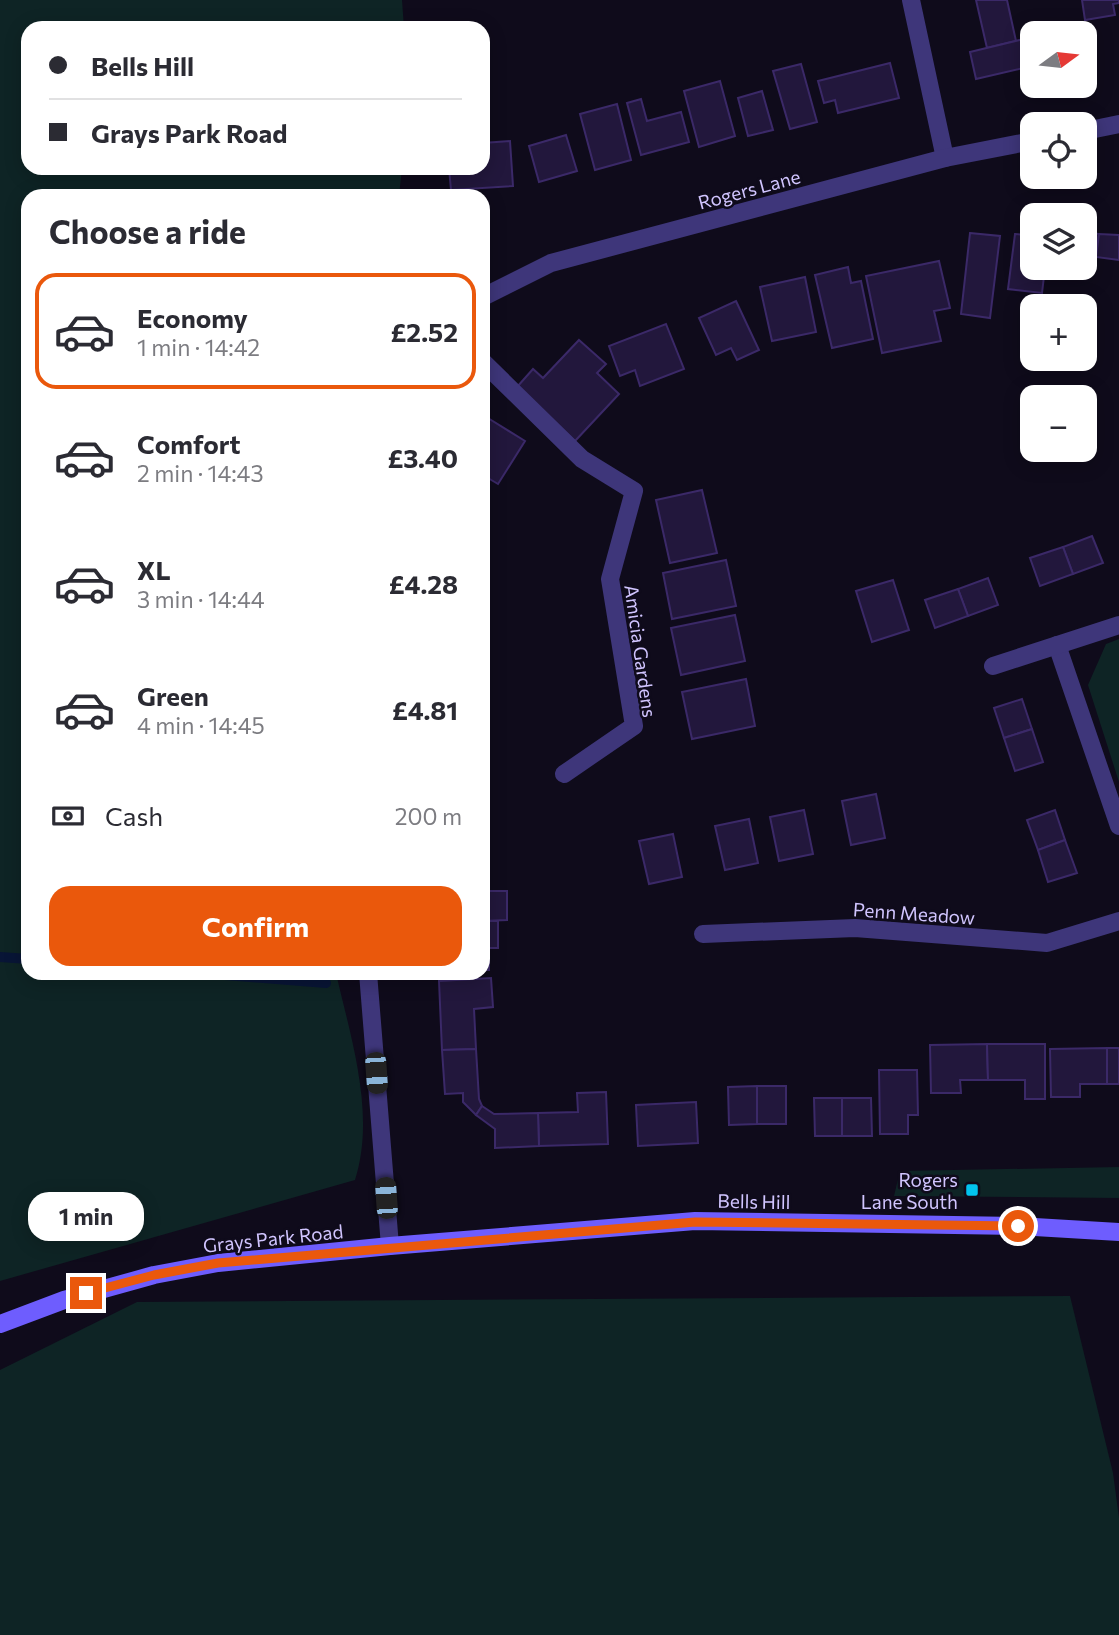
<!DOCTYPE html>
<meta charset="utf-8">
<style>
:root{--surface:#fff;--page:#f2f2f3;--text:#2b2b33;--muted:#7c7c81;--line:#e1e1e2;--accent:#ea580c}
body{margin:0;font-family:Commissioner,sans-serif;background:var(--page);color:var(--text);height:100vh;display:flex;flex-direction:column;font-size:26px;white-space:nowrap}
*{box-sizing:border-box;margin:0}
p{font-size:23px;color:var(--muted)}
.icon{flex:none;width:38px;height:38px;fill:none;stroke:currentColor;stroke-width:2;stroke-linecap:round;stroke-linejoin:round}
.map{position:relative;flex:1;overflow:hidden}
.side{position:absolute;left:21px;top:189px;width:469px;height:791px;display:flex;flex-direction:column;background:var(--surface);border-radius:21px;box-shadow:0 4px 18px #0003}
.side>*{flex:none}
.banner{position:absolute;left:21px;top:21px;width:469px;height:154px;border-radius:21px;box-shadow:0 4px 18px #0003;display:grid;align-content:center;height:154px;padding:0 28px;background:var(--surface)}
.needle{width:46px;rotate:75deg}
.tools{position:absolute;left:1020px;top:21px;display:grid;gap:14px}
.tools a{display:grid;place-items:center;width:77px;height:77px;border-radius:14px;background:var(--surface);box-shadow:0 4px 18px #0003;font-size:35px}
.end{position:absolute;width:32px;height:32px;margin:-16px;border:9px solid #ea580c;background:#fff;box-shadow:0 0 0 4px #fff}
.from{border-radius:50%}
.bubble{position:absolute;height:49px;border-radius:21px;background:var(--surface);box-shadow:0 4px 18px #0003;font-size:23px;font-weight:700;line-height:49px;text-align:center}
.car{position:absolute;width:21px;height:42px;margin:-21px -10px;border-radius:9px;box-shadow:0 0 5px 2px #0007;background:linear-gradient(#222 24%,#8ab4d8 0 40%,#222 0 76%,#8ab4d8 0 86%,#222 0)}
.banner b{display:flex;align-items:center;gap:24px;height:66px;font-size:26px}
.banner b+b{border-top:2px solid var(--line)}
.banner i{width:18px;height:18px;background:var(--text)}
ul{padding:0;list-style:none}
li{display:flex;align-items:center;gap:21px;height:116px;margin:0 14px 10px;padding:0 14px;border:4px solid transparent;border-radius:21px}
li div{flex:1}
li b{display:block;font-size:26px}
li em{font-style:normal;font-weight:700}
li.active{border-color:var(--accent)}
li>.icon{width:63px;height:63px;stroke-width:1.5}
h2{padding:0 28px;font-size:32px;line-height:84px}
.pay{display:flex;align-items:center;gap:18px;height:77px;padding:0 28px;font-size:26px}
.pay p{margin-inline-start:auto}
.action{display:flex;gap:14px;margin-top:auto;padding:14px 28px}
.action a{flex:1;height:80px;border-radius:21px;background:var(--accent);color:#fff;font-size:28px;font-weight:700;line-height:80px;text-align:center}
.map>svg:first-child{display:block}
.green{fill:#0e2425}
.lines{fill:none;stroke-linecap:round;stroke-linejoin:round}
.stream{stroke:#081536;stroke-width:10}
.building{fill:#22173c;stroke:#3b2968;stroke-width:2}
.minor{stroke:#3e367a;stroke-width:18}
.secondary{stroke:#6e5dfe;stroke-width:18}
.route{stroke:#ea580c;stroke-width:9}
.poi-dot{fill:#02c3ee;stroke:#0f0b1b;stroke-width:2.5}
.labels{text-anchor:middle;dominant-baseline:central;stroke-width:5;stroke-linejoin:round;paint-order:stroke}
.street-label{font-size:19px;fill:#d1c5ff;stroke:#0f0b1b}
.poi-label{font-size:19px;fill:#d1c5ff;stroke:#0f0b1b;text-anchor:end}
</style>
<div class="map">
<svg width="1119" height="1635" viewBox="0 0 1119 1635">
<rect width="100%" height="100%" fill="#0f0b1b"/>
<g class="green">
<path d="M0,0H402L404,28H28V168H402L399,196H28V973H336C351,1039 376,1114 355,1180L0,1281Z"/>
<path d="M1119,639V782L1088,685L1106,644Z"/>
<path d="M1119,1167V1198L894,1196L900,1171Z"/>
<path d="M1070,1296L1113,1473L1119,1518V1635H0V1370L137,1302Z"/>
</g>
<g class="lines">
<g class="stream">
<path d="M0,957L28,959"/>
<path d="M201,973L326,983"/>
</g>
</g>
<g class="building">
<path d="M976,0H1007L1016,41L987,48Z"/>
<path d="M1082,0H1119V3L1113,4L1115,15L1085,20Z"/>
<path d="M1032,37V66L976,79L970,52Z"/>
<path d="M890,63L899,98L838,113L835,100L824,103L818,81Z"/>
<path d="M801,64L817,122L790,129L773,71Z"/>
<path d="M720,81L735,136L699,147L684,91Z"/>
<path d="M762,91L773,130L748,136L738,98Z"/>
<path d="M641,99L647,121L681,112L689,142L641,155L627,103Z"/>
<path d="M617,104L631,160L595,170L580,114Z"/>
<path d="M566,135L577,171L539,182L529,146Z"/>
<path d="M510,141L513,186L451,190L449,168H483V143Z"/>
<path d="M1068,207L1089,209L1086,232L1099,234L1096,257L1085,256V215H1067Z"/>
<path d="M970,233L1000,236L990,318L961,314Z"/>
<path d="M1015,234L1032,236V268H1045L1042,293L1008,289Z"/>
<path d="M1099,234L1119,235V260L1096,257Z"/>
<path d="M939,261L950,308L934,311L941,341L882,353L866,276Z"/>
<path d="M848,267L851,283L861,281L873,339L832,348L815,275Z"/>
<path d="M805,277L816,332L772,341L760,287Z"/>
<path d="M736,301L759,350L737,360L731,348L716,355L699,318Z"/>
<path d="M666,324L684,369L640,386L635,370L620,376L609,346Z"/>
<path d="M579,340L606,364L597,373L619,394L575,441L517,387L533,369L543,378Z"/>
<path d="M483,415L525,441L498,484L483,475Z"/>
<path d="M483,490L488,491L485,543H483Z"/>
<path d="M702,490L717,553L670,563L656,500Z"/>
<path d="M1092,536L1103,563L1073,574L1063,547Z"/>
<path d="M1063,547L1073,574L1040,586L1030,558Z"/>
<path d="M726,560L736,606L672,619L663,573Z"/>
<path d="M988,578L998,605L968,616L958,589Z"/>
<path d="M893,580L909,630L872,642L856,591Z"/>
<path d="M958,589L968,616L935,628L925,600Z"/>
<path d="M735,615L745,661L681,675L671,628Z"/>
<path d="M746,679L755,726L692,739L682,692Z"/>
<path d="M1022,699L1032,729L1004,738L994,708Z"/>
<path d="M1032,729L1043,762L1015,771L1004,738Z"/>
<path d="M876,794L885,838L851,845L842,801Z"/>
<path d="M804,810L813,854L779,861L770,817Z"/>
<path d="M1055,810L1065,840L1038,850L1027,820Z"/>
<path d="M749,819L758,863L725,870L715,826Z"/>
<path d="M673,834L682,877L649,884L639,841Z"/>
<path d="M1065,840L1077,873L1048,882L1038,850Z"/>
<path d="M483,891H507V920L483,921Z"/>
<path d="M483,921H498V948H489V970H483Z"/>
<path d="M491,978L493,1007L474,1009L476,1049L442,1050L439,981Z"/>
<path d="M987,1044L988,1080H960L961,1093H931L930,1045Z"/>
<path d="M987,1044H1045V1099H1025V1080H988Z"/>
<rect x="1107" y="1048" width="12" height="36"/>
<path d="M1107,1048V1084H1080V1097H1051L1050,1049Z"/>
<path d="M476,1049L479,1099L482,1106L476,1115L463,1102V1093L445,1094L442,1050Z"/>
<path d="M879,1070H917L918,1115H908V1134H880Z"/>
<path d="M757,1086V1124L729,1125L728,1087Z"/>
<rect x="757" y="1086" width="29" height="38"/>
<path d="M606,1092L608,1144L539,1146L538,1113L578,1112L577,1093Z"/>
<path d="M814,1098H842V1136H815Z"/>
<path d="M842,1098H871L872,1136H842Z"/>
<path d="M696,1102L698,1143L638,1146L636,1105Z"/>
<path d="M482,1106L494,1114L538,1113L539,1146L495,1148V1129L476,1115Z"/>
</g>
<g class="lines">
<g class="minor">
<path d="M911,0L945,158"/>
<path d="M1085,131L1119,124"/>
<path d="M483,297L551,263L945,158L1032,141"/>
<path d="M483,362L582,459L634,491L610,579L634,726L564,774"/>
<path d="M1057,645L1119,826"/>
<path d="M993,666L1119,625"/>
<path d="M703,934L855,928L1047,943L1119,921"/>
<path d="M368,973L390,1246"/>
</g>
<path class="secondary" d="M0,1324L64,1300L154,1275L218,1263L390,1246L695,1221L1018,1226L1119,1232"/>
</g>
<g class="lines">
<path class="route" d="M86,1293L154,1275L218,1263L695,1222L1018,1226"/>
</g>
<rect class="poi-dot" x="965" y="1183" width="14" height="14" rx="3.5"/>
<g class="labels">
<g class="street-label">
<text transform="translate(749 189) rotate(-15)">Rogers Lane</text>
<text transform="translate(641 651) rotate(82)">Amicia Gardens</text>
<text transform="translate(914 913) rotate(4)">Penn Meadow</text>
<text transform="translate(754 1201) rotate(1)">Bells Hill</text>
<text transform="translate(273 1238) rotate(-6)">Grays Park Road</text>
</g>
<g class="poi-label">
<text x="958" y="1179">Rogers<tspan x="958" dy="22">Lane South</tspan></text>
</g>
</g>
</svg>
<div class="tools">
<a><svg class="needle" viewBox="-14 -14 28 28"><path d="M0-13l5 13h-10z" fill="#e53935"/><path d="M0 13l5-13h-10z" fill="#7c7c81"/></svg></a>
<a><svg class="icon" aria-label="locate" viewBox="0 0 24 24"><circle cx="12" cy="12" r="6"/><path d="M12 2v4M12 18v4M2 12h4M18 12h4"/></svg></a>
<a><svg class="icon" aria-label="layers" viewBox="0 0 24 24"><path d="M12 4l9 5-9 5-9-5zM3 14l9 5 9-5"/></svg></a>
<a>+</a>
<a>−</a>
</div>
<i class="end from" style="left:1018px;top:1226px"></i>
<i class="end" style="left:86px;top:1293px"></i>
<div class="bubble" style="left:28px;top:1192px;width:116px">1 min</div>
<i class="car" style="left:376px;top:1073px;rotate:176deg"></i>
<i class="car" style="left:386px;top:1198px;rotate:356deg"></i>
<div class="banner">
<b><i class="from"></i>Bells Hill</b>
<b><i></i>Grays Park Road</b>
</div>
<section class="side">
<h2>Choose a ride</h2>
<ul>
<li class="active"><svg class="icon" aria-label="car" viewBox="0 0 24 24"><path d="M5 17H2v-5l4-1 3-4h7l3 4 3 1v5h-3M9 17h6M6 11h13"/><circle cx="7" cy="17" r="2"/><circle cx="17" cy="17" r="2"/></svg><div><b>Economy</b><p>1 min · 14:42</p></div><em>£2.52</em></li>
<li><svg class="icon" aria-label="car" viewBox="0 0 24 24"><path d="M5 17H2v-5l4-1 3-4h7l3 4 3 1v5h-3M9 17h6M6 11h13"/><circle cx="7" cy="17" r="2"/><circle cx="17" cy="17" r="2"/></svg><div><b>Comfort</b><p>2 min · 14:43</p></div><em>£3.40</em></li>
<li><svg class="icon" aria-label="car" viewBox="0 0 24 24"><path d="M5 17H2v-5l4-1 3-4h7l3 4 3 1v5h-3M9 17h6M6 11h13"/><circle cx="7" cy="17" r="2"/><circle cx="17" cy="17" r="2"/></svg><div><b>XL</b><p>3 min · 14:44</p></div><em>£4.28</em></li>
<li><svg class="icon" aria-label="car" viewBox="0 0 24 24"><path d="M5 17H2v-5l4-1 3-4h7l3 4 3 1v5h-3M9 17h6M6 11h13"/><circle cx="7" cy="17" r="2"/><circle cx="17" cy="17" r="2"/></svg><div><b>Green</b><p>4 min · 14:45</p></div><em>£4.81</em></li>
</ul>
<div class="pay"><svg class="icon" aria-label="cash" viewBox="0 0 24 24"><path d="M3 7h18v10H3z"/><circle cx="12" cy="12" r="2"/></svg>Cash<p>200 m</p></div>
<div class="action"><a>Confirm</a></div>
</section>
</div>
